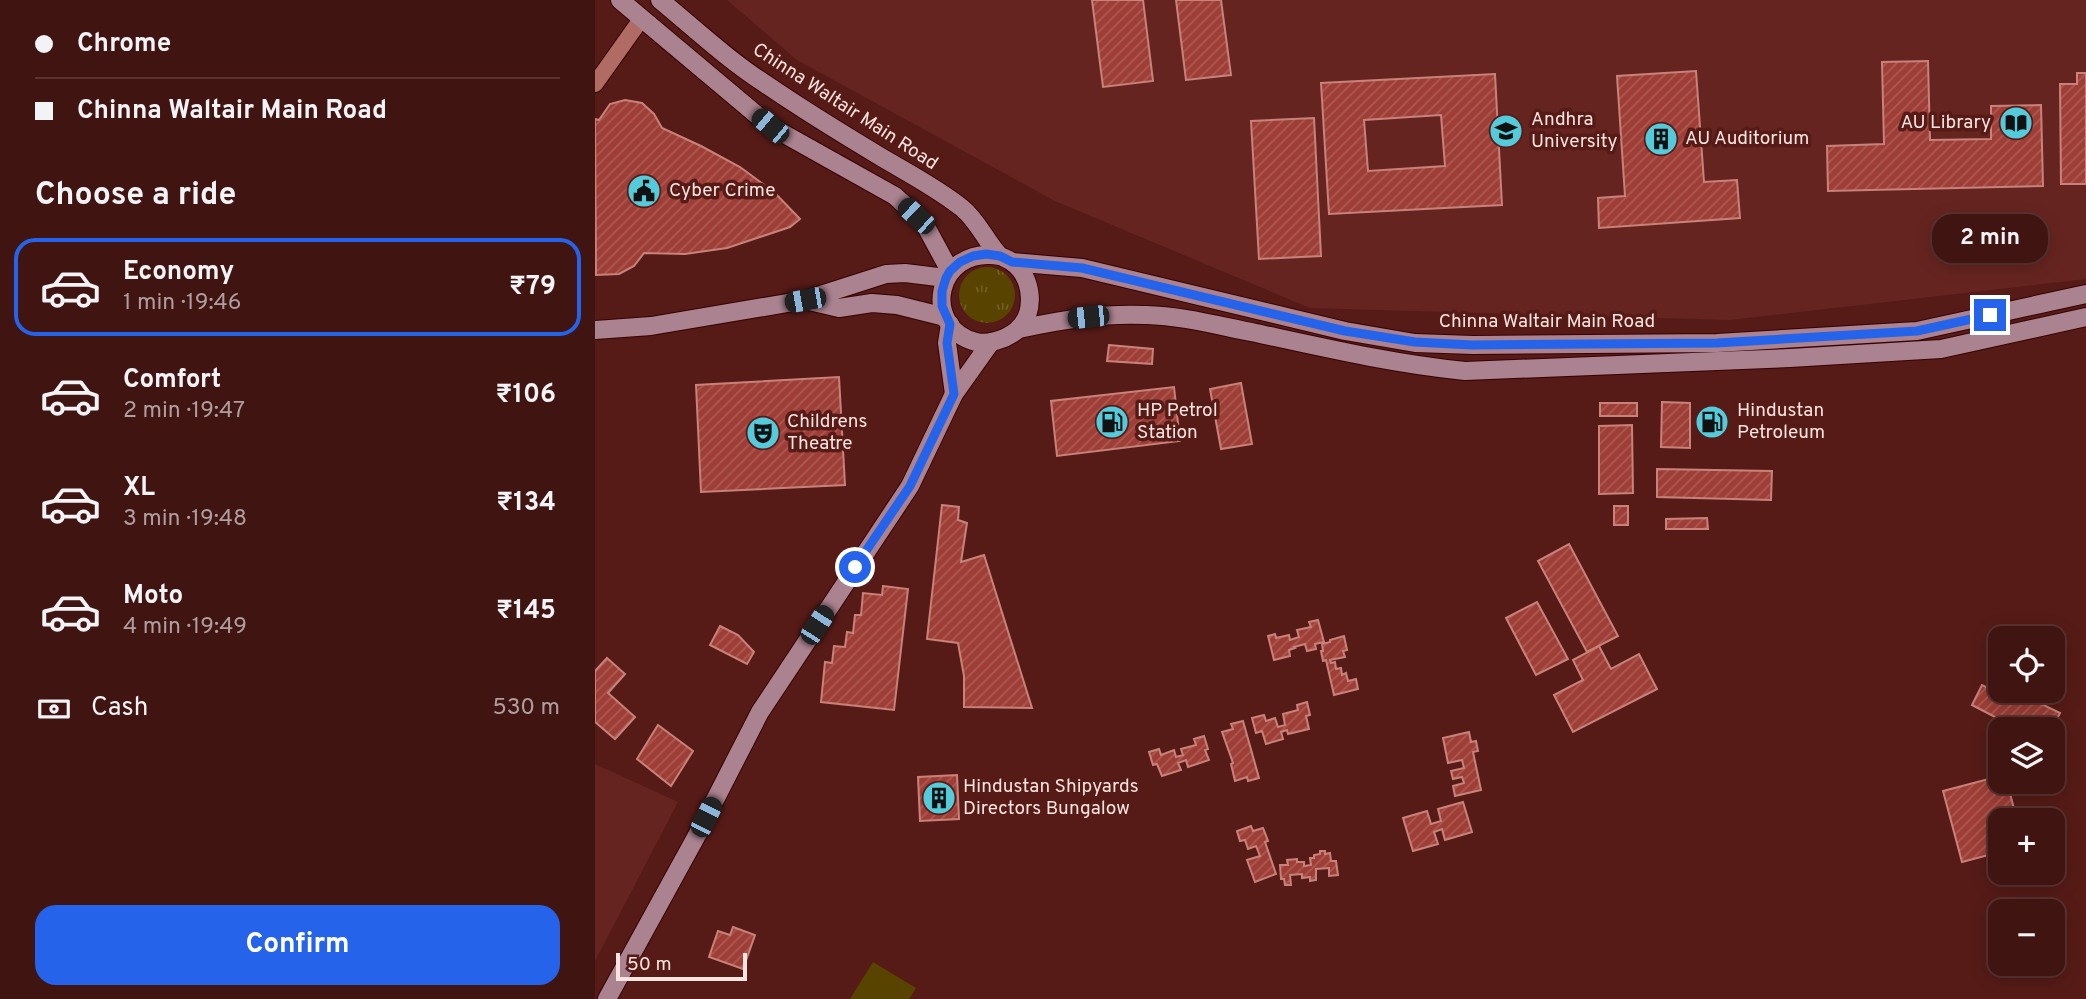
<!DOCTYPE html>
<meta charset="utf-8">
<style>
:root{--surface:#401411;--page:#471d1a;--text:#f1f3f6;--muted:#ae9e9f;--line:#593331;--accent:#2563eb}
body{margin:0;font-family:Overpass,sans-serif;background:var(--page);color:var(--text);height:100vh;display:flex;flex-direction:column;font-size:26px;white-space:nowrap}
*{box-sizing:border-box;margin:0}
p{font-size:23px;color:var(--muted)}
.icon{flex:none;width:38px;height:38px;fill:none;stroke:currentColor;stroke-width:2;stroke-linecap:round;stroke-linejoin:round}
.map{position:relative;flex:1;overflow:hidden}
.sheet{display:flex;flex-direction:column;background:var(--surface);width:595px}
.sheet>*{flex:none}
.hud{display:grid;align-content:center;height:154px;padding:0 35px;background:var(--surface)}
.controls{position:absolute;left:1393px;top:626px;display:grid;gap:14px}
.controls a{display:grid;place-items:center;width:77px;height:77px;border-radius:14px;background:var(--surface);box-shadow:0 4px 18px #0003,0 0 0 2px var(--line);font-size:35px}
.scale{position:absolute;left:21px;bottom:18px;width:131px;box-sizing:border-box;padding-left:7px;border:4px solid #fbe3e0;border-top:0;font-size:19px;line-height:24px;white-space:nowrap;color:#fbe3e0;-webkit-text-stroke:5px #561b17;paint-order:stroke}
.end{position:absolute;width:32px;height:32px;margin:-16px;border:9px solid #2563eb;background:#fff;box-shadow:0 0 0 4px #fff}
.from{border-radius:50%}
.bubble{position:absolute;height:49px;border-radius:21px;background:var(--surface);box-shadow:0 4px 18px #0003,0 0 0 2px var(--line);font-size:23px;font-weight:700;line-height:49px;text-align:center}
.car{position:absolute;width:21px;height:42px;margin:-21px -10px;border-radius:9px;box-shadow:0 0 5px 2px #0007;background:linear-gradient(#222 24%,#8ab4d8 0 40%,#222 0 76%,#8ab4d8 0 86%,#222 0)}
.hud b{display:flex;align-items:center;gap:24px;height:66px;font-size:26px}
.hud b+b{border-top:2px solid var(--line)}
.hud i{width:18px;height:18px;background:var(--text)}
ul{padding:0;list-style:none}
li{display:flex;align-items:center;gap:21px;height:98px;margin:0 14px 10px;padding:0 21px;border:4px solid transparent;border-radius:21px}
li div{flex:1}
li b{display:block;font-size:26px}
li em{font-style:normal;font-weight:700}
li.selected{border-color:var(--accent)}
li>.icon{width:63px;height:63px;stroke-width:1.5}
h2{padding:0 35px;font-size:32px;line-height:84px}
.pay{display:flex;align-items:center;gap:18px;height:77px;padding:0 35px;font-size:26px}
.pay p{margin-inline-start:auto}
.action{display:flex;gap:14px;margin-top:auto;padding:14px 35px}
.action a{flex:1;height:80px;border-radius:21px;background:var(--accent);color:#fff;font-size:28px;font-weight:700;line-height:80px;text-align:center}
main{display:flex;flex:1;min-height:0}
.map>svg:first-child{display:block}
.built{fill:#662420}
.grass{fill:url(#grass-tufts)}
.pitch{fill:#594300}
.building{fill:url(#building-hatch);stroke:#c8827a;stroke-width:2;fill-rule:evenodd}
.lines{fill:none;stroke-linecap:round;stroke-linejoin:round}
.street-casing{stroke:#380002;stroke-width:18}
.secondary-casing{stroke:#380002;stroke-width:20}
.street{stroke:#af6b64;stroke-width:16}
.secondary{stroke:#aa8290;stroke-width:18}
.route{stroke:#2563eb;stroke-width:9}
.labels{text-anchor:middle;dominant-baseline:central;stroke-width:7;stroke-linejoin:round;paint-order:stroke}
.street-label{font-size:19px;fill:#fbe3e0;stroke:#561b17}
.poi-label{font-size:19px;fill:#fbe3e0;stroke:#561b17;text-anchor:start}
</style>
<main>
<section class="sheet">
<div class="hud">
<b><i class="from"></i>Chrome</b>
<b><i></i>Chinna Waltair Main Road</b>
</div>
<h2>Choose a ride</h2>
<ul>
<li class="selected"><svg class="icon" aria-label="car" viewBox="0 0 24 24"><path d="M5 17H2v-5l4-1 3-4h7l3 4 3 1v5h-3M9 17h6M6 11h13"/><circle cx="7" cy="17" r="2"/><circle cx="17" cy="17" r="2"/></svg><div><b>Economy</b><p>1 min · 19:46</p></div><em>₹79</em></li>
<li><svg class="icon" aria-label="car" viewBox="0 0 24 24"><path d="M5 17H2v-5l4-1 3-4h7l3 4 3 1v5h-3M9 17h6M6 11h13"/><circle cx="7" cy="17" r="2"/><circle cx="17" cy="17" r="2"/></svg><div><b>Comfort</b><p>2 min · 19:47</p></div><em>₹106</em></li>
<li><svg class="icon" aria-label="car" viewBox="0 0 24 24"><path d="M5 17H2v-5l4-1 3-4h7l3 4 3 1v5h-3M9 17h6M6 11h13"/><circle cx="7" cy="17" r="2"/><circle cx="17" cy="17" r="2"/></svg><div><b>XL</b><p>3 min · 19:48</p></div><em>₹134</em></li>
<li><svg class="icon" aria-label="car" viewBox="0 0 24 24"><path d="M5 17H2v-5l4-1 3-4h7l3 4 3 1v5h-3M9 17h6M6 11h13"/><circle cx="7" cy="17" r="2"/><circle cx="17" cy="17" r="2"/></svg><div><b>Moto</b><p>4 min · 19:49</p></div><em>₹145</em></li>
</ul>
<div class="pay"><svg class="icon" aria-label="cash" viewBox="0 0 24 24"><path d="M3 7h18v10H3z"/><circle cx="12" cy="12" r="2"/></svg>Cash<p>530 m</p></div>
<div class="action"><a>Confirm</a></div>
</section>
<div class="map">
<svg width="1491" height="999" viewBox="0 0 1491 999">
<defs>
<pattern id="grass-tufts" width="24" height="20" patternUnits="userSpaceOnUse" patternTransform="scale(1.75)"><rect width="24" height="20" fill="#594300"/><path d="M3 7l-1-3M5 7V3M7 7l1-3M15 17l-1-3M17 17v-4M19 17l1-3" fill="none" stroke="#725e25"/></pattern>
<pattern id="building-hatch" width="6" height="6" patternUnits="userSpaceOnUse" patternTransform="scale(1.75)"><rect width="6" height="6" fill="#9e3e36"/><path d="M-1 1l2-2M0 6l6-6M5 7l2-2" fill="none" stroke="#ac5a53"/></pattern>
</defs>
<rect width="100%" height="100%" fill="#561b17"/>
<g class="built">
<path d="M132,0H1491V279L1135,320L715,308L460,201L202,60Z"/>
<path d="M0,764L83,802L0,961Z"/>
</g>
<circle class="grass" cx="392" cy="295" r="28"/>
<path class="pitch" d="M278,962L321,988L314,999H255Z"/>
<g class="building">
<path d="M497,0H548L558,81L508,87Z"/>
<path d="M581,0H626L636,75L591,80Z"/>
<path d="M1333,61L1335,140L1396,139V106L1446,105L1448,186L1233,191L1232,146L1289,144L1287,62Z"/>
<path d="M1101,71L1109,182L1142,180L1145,218L1004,228L1003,198L1030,196L1022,76Z"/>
<path d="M1482,73H1491V184H1466L1465,84H1482Z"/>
<path d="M900,74L907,205L734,214L726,83ZM846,115L850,166L773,171L769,120Z"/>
<path d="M30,100L47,103L59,114L67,128L106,146L145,167L179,192L205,219L195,227L132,248L90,254L49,253L39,266L24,274L1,275L0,119L4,120L15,104Z"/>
<path d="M719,118L726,256L664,259L656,121Z"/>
<path d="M514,345L558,349L557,364L512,361Z"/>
<path d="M244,377L250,485L106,492L101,385Z"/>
<path d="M646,383L657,444L626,449L615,389Z"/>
<path d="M579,387L585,441L462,456L456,401Z"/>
<path d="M1067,402L1095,403V448L1066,447Z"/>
<rect x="1005" y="403" width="37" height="13"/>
<path d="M1037,425L1038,493L1004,494V426Z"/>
<path d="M1062,469L1177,471L1176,500L1062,497Z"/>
<path d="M347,505L364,507L363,520L372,523L366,562L389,555L437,708L369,707V676L363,643L332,639Z"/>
<rect x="1019" y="506" width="14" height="19"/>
<path d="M1112,518L1113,529H1071V519Z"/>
<path d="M974,544L1023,636L992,652L943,561Z"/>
<path d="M288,586L313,589L299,710L226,702L230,662L237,663L239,646L250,647L252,632L258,633L260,615H266L268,593L287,595Z"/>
<path d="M942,602L973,659L941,675L911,618Z"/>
<path d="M723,620L729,642L720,644L721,649L712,651L710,644L699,647L700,648L694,650L695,656L679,660L673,636L680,634L681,638L694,635L695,640L704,637L702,630L716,627L714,622Z"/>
<path d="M125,626L143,635L159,652L152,664L115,645Z"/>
<path d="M749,636L752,650L748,651L750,657L735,660L736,663L740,662L741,669L746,668L747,675L751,673L753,681L761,679L763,689L739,695L731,660L728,661L726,651H728L727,644L735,642V640Z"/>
<path d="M1004,646L1016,669L1044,654L1062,689L978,732L959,695L988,680L978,660Z"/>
<path d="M12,658L30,674L13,693L40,717L20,739L0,722V671Z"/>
<path d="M1405,678V691H1427L1426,694L1465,713L1456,730H1425L1377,705L1387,685L1399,691Z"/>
<path d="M712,702L715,715L711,716L714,729L693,734L692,730L686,732L688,739L671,744L667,731L661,733L657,718L669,715L671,721L680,718L683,727L690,725L688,714L703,710L702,705Z"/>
<path d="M648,721L664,778L653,781L652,777L640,781L636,764L638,763L627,732L638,729L636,724Z"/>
<path d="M63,725L98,751L76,786L42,759Z"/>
<path d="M874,732L876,742L881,741L883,751L878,752L886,790L860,796L858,786L869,783L867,777L858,779L856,771L869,768L867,760L853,763L848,738Z"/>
<path d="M609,736L613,749L610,750L614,760L593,767L591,760L583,763L586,770L567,776L562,764L558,765L554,752L564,749L566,755L579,750L581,757L588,755L586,749L601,745L599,739Z"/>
<path d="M362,775L364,819L325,821L323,777Z"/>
<path d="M1405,776V782H1412L1422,820L1405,821V852L1367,862L1348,791Z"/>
<path d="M868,802L877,832L850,840L847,829L839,832L843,844L818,851L808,818L832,811L836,824L846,821L843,809Z"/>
<path d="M656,826L658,831L668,828L673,841L670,842L681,874L660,882L652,860L665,856L661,846L653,849L650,840L645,841L642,831Z"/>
<path d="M725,851H730V854L735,853L736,861H741L743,875L734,876V868L721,869V880L715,881V877L707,878V874L695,875L696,885H690L689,879H686L685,865H693L692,860L702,859V862H709V866L716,865L715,858H719V855L725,854Z"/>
<path d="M138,927L160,935L148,969L114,957L123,931L135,935Z"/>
</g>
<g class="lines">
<defs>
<path id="street" d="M0,84L47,18"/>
<g id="secondary">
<path d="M25,0L175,126L300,196L329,223L355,271"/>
<path d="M65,0C99,28 132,59 169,83C207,109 246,133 286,157C313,173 342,188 367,208C382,220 390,239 403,254C407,258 412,258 417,262C438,277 442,314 421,331C411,339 393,345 381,342C326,328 339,245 405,256"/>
<path d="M417,262L487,268L750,331L820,343L878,345L1122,343L1322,331L1491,294"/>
<path d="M210,300L244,308L277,303L302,305L350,317"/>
<path d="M355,324L352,343L359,394"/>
<path d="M424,329C466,320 507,313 551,315C588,316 624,326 661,333C730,348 799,364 870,371L1195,358L1346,349L1491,317"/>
<path d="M0,330L56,326L210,300L291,274L310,273L351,278"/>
<path d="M12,999L101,837L165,712L315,486L359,394L396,342"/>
</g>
</defs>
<use href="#street" class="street-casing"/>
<use href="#secondary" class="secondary-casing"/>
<use href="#street" class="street"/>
<use href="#secondary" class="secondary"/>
</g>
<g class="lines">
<path class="route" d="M260,567L315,486L359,394L352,343L355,324L347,306V291L351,278L355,271L365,262L378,256L391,254L405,256L417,262L487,268L750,331L820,342L877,345L1122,343L1322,331L1395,315"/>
</g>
<defs>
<symbol id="library-disc" viewBox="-11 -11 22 22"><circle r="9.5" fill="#53cbda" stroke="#561b17"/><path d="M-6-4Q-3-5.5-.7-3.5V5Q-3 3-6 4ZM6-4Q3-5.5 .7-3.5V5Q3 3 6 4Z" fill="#111"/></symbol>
<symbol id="university-disc" viewBox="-11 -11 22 22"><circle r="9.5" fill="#53cbda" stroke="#561b17"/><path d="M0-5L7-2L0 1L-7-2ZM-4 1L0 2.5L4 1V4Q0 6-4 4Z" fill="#111"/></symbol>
<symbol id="building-disc" viewBox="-11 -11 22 22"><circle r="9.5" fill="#53cbda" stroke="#561b17"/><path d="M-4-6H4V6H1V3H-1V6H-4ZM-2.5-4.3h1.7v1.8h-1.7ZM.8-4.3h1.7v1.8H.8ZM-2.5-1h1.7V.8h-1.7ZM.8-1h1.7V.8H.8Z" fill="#111"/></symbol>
<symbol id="civic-disc" viewBox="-11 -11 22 22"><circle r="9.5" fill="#53cbda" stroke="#561b17"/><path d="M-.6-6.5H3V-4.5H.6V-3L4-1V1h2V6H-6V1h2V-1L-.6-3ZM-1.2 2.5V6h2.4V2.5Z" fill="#111"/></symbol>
<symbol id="fuel-disc" viewBox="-11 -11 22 22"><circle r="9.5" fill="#53cbda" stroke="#561b17"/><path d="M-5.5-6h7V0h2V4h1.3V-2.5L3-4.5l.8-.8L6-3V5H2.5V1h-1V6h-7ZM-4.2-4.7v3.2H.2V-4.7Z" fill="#111"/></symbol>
<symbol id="theatre-disc" viewBox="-11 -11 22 22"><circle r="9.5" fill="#53cbda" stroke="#561b17"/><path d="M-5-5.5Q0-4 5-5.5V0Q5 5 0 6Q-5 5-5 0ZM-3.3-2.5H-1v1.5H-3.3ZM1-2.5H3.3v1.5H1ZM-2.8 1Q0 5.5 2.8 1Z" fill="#111"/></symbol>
</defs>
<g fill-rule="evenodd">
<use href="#library-disc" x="1402" y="104" width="38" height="38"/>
<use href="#university-disc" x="892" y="112" width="38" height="38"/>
<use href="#building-disc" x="1047" y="120" width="38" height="38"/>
<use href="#civic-disc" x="30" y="172" width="38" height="38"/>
<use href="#fuel-disc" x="498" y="403" width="38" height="38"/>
<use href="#fuel-disc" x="1098" y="403" width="38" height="38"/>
<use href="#theatre-disc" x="149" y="414" width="38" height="38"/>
<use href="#building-disc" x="325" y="779" width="38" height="38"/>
</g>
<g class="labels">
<g class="street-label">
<text transform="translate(250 107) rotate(33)">Chinna Waltair Main Road</text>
<text x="952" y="322">Chinna Waltair Main Road</text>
</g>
<g class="poi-label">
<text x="936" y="120">Andhra<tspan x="936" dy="22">University</tspan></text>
<text x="1396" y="123" text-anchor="end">AU Library</text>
<text x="1090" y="139">AU Auditorium</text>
<text x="74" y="191">Cyber Crime</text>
<text x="542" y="411">HP Petrol<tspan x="542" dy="22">Station</tspan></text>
<text x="1142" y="411">Hindustan<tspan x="1142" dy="22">Petroleum</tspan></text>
<text x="192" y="422">Childrens<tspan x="192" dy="22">Theatre</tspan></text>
<text x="368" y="787">Hindustan Shipyards<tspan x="368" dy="22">Directors Bungalow</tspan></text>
</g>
</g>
</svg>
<div class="controls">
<a><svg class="icon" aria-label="locate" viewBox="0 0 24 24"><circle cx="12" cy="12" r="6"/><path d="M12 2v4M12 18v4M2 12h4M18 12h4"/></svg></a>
<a><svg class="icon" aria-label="layers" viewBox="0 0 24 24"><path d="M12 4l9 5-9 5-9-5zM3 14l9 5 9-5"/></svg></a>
<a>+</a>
<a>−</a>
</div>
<div class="scale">50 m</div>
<i class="end from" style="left:260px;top:567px"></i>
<i class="end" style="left:1395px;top:315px"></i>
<div class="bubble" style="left:1337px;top:214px;width:116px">2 min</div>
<i class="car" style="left:175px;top:126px;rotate:310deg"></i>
<i class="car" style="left:321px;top:216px;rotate:313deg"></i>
<i class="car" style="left:210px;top:300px;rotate:260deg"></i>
<i class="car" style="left:493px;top:317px;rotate:264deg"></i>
<i class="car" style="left:222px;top:625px;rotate:33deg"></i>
<i class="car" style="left:111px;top:817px;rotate:27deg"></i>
</div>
</main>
